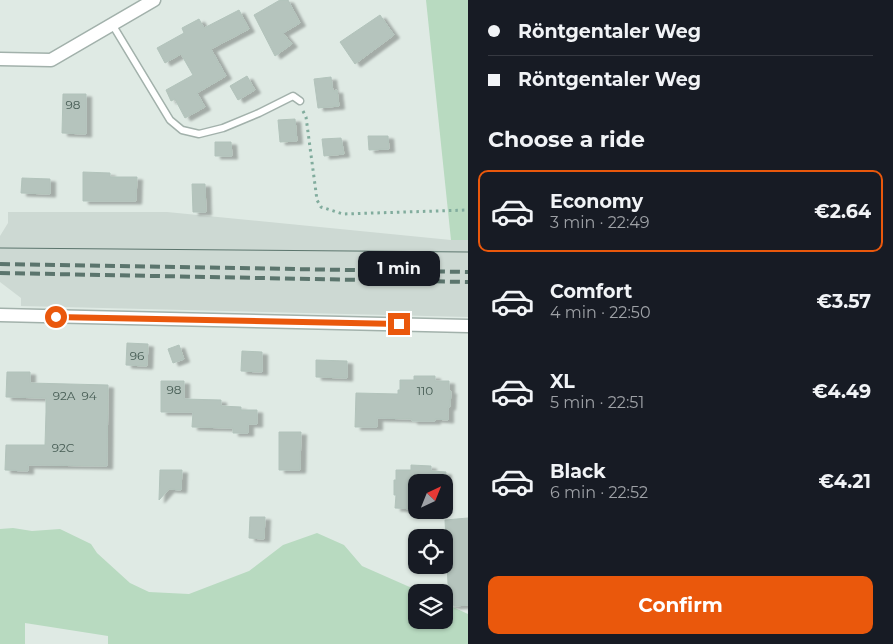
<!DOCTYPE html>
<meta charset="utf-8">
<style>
:root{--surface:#171b24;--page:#20242c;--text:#f1f3f6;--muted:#9ea1a6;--line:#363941;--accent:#ea580c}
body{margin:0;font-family:Montserrat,sans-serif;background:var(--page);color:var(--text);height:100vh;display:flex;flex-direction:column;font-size:19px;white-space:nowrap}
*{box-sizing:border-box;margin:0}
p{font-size:16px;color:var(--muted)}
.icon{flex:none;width:28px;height:28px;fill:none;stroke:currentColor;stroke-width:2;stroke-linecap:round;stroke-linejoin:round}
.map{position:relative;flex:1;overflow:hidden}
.details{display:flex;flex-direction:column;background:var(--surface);width:425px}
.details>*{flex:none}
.banner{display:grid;align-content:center;height:110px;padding:0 20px;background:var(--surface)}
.needle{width:32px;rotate:43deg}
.controls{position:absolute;left:408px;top:474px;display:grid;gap:10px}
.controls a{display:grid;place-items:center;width:45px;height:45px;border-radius:10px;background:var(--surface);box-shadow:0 1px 4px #0004;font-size:25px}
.end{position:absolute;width:22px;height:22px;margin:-11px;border:6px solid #ea580c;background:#fff;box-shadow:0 0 0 2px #fff}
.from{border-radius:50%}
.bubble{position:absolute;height:35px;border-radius:10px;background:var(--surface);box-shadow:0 1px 4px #0004;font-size:16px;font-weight:700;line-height:35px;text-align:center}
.banner b{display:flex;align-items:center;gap:18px;height:48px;font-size:19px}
.banner b+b{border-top:1px solid var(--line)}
.banner i{width:12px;height:12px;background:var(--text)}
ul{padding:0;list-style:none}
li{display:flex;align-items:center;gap:15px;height:82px;margin:0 10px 8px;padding:0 10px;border:2px solid transparent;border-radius:10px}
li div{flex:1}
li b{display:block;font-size:19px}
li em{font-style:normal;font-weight:700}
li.on{border-color:var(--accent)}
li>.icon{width:45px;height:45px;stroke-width:1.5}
h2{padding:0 20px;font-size:22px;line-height:60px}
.primary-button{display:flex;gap:10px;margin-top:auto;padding:10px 20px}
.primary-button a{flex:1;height:58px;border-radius:10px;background:var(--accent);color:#fff;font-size:20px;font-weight:700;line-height:58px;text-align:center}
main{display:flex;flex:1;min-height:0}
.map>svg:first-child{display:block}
.built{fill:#cdd9d3}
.green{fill:#b8dac0}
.building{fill:#b5c4bd;stroke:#b2c3bb;filter:url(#shadow)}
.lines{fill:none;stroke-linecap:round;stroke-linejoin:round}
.service-casing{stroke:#a2b1ab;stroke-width:9}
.minor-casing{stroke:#a2b1ab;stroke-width:15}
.path{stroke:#81ac9d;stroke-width:3;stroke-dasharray:2.5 4;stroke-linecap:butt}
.service{stroke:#fff;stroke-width:6}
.minor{stroke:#fff;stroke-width:12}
.tram{stroke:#5b756d;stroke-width:1}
.rail{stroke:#5b756d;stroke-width:4;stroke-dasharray:10 5;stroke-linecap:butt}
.route{stroke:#ea580c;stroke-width:6}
.labels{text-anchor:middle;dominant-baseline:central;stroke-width:4.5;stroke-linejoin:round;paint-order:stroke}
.number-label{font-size:12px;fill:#465c54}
</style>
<main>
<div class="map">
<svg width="468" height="644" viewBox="0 0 468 644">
<defs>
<filter id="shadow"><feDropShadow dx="5.5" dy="3" stdDeviation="1" flood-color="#0004"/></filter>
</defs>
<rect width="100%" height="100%" fill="#dfeae4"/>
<path class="built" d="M8,212H167L451,240H468V317L21,306V298L0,282V236L8,223Z"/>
<g class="green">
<path d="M426,0H468V240H451Z"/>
<path d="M13,528L32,531L60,529L91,544L97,553L130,583L149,592L189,594L249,571L283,545L317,533L344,545L362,566L421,592H416V620H444V603L468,614V644H108V636L25,623V644H0V529Z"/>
</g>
<g class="building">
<path d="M280,0H288L300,23L283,33L292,44L275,56L254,15Z"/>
<path d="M239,10L249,29L211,49L226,76L197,93L205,107L185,118L175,99L171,101L166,90L193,75L181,54L165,63L157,48L184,33L182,28L199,19L204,28Z"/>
<path d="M380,15L394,35L355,64L340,42Z"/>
<path d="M247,76L255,90L238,100L230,86Z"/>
<path d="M331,77L333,91L337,90L339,106L318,108L314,79Z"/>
<path d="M63,94H86V134L62,133Z"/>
<path d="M295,119L297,141L280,142L278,120Z"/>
<path d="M368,136H388L389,149L369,150Z"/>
<path d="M341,138L344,154L324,156L322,139Z"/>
<path d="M215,142H231L232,156H215Z"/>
<path d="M83,172L110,173V177H137L136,201H83Z"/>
<path d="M22,178L50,179V194L21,193Z"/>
<path d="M192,184H205L206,212H193Z"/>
<path d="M127,343L148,344L147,366L126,365Z"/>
<path d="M179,345L184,359L173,363L168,349Z"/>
<path d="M242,351L262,352V372L241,371Z"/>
<path d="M316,360L347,361V378L316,377Z"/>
<path d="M7,372H30V383L108,385L107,466L28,465V471L5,470L6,445H45L46,412V398L6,397Z"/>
<path d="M414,376H435V381H449V391H451L450,407H448V420L435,419V421H412V419L377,418V427H355L356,393L398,394V390H400V380H414Z"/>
<path d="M161,381H184V399L221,400V406L241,407V410H257V424H248V433H233V428L192,427L193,412H161Z"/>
<path d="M279,432H301L300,470H279Z"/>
<path d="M411,465L431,466V471L446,472L445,482H416V509L395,508L396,495H394V480H396V470H411Z"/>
<path d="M160,470H182L181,490L169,489L159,500Z"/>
<path d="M250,517H265L264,539L249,538Z"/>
<path d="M468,518V605L454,606V605H449L445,520Z"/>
</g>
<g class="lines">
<defs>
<path id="service" d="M112,24L170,120L182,130L199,134L223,128L259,113L293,96L300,101"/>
<g id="minor">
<path d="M0,59L51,60L154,0"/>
<path d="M0,315L468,326"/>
</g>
</defs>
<use href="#service" class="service-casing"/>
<use href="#minor" class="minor-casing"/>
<path class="path" d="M303,111L306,117L317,200L321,207L343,214L468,210"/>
<use href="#service" class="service"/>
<use href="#minor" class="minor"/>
<path class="tram" d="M0,248L468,252"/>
<g class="rail">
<path d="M0,264L468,272"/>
<path d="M0,273L468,282"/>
</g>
</g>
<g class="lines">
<path class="route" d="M56,317L399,324"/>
</g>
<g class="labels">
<g class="number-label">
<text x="73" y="104">98</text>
<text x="137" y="355">96</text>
<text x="174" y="389">98</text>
<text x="425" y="390">110</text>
<text x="64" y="395">92A</text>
<text x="89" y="395">94</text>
<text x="63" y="447">92C</text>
</g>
</g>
</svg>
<div class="controls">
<a><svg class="needle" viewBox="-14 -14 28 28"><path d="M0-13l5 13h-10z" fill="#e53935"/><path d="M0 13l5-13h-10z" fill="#9ea1a6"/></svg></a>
<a><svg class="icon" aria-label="locate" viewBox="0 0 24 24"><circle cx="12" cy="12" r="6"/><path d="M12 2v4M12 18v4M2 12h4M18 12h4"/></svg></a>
<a><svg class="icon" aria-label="layers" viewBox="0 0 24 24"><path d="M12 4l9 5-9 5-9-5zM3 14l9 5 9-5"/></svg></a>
</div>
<i class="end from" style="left:56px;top:317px"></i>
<i class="end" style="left:399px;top:324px"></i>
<div class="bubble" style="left:358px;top:251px;width:82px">1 min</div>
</div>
<section class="details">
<div class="banner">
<b><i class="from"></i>Röntgentaler Weg</b>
<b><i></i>Röntgentaler Weg</b>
</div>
<h2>Choose a ride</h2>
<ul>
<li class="on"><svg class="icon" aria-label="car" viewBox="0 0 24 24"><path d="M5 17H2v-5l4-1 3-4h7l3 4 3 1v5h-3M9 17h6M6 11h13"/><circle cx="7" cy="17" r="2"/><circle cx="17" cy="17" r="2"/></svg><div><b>Economy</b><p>3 min · 22:49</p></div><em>€2.64</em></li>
<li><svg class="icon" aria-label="car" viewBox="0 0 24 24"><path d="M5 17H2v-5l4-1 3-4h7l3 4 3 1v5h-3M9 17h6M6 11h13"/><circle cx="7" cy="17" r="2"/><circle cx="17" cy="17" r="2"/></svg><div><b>Comfort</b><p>4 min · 22:50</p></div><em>€3.57</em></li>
<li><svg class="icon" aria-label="car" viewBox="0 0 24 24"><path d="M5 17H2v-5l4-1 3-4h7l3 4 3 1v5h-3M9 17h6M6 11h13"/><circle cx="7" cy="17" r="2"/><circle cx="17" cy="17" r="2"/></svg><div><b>XL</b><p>5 min · 22:51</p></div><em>€4.49</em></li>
<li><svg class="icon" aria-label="car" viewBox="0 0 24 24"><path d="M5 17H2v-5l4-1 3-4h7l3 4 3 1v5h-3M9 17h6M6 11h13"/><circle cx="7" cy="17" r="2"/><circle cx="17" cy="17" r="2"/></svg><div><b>Black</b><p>6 min · 22:52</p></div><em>€4.21</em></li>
</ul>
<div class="primary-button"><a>Confirm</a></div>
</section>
</main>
